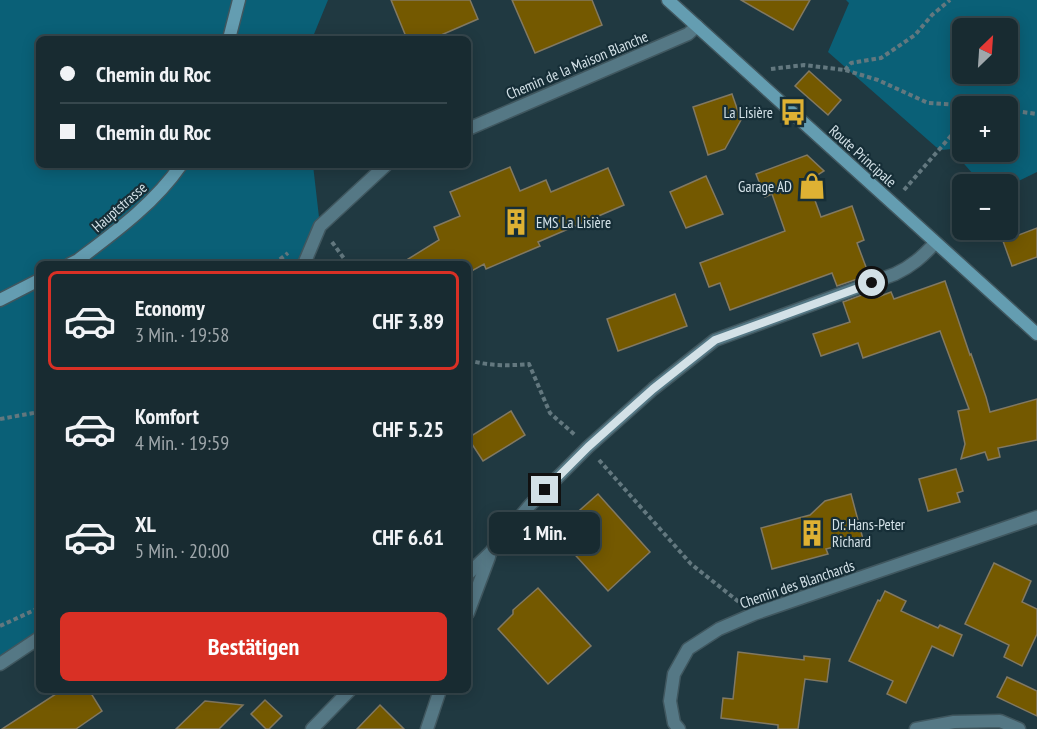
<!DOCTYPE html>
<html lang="de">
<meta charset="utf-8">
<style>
:root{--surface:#182b31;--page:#213339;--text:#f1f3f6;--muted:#9fa7ab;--line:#36474d;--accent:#d93025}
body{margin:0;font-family:"PT Sans Narrow",sans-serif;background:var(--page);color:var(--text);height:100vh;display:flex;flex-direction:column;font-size:22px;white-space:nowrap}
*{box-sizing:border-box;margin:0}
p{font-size:20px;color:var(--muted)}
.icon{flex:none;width:33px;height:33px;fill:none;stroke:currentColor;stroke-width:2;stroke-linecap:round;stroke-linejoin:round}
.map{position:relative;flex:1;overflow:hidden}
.drawer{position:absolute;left:36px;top:261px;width:435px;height:432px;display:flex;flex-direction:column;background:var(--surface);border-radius:9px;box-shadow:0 3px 15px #0003,0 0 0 2px var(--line)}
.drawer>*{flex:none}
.top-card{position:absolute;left:36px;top:36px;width:435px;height:132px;border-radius:9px;box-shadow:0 3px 15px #0003,0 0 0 2px var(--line);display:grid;align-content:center;height:132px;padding:0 24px;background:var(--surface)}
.needle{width:39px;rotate:25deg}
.buttons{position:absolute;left:952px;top:18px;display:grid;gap:12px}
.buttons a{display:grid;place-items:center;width:66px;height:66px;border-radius:9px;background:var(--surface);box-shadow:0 3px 15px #0003,0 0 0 2px var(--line);font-size:30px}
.end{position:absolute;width:27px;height:27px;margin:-14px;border:8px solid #d3e1e7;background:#111;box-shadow:0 0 0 3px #111}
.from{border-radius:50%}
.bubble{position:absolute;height:42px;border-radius:9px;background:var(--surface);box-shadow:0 3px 15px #0003,0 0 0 2px var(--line);font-size:20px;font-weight:700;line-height:42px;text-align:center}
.top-card b{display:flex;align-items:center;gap:21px;height:57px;font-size:22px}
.top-card b+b{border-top:2px solid var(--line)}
.top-card i{width:15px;height:15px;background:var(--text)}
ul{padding:10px 0 0;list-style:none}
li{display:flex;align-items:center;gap:18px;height:99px;margin:0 12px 9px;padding:0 12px;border:3px solid transparent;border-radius:9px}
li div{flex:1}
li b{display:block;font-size:22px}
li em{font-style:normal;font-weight:700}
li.on{border-color:var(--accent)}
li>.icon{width:54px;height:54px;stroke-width:1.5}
.button{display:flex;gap:12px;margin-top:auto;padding:12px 24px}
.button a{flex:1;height:69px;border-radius:9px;background:var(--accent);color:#fff;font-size:24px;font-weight:700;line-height:69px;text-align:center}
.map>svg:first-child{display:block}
.green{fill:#0a6077;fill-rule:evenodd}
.building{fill:#745900;stroke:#827962;stroke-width:1.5}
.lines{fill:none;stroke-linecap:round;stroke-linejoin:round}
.street-casing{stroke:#40575f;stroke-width:15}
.secondary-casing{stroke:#40575f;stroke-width:15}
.path{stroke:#63787f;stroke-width:4;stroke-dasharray:4.5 3;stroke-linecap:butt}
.street{stroke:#557885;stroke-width:12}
.secondary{stroke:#649db1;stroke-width:12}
.route{stroke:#d3e1e7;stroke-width:8}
.labels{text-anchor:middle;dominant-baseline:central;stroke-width:4.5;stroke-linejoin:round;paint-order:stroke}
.street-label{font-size:15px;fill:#d3e1e7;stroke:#162e37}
.poi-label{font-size:15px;fill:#d3e1e7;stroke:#162e37;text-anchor:end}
</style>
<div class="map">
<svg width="1037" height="729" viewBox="0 0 1037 729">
<rect width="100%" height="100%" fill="#203941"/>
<g class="green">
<path d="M0,0H328L312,39H39V165H313L320,226L304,264H39V638L0,664Z"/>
<path d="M846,0H1037V172L1008,186V184H990L980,182L951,149L942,150L936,147L828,52L849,3ZM963,28H1008V74H963ZM963,106H1008V152H963Z"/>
</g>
<g class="building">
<path d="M391,0H470L478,19L432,39H407Z"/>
<path d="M512,0H592L602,25L535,53Z"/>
<path d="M741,0H810L793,30Z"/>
<path d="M809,71L841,100L828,115L795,86Z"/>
<path d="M732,94L741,120L725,149L708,155L693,107Z"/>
<path d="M807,155L824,171L808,181L821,217L852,206L864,240L857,243L869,275L837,286L832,273L730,310L720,283L709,287L700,263L785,231L772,194L765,197L756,174Z"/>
<path d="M510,167L520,191L546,180L551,192L608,168L624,205L538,242L540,246L486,269L484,264L468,273V264H400L439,240L434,227L460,216L450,192Z"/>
<path d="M706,176L723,214L686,228L670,192Z"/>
<path d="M1037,228V257L1012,266L1003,241Z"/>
<path d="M945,281L970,355L971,354L986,397L990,412L1037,399V440L998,448L1000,457L988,460L985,452L961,459L965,444L958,411L969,409L940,331L863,358L858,343L821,356L813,334L850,322L843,302L875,290L878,297L891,292L894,299Z"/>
<path d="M675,294L687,326L618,351L607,319Z"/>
<path d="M511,411L525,435L483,461L468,438Z"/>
<path d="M956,469L963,491L957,493L960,502L928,511L919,479Z"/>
<path d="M598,494L650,552L608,591L557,535L572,521V517Z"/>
<path d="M851,494L863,539L826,549L828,554L772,569L761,528L810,515L825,501Z"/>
<path d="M994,563L1031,581L1022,602L1037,609V634L1022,666L1004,657L1009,645L965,624Z"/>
<path d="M538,588L591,646L548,684L498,629L513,614V610Z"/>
<path d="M885,591L906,601L901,611L938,628L940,625L962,635L953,656L932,646L906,703L887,694L893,681L849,661L878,600L880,601Z"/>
<path d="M738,652L804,660V656L830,659L827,682L805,679L798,729H778V725L721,718L723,698L733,699Z"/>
<path d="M1007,677L1037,691V716L997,697Z"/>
<path d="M62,690H89L102,711L76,729H2Z"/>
<path d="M265,700L282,716L269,729H266L251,714Z"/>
<path d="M205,701L243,705L219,729H176Z"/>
<path d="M380,705L404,729H357Z"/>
</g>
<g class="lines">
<defs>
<g id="street">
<path d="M468,129L688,34L697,26"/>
<path d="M304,264L320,226L386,165"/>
<path d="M468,574L490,553L530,505L588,447L653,389L715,340L895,274C912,266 922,257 935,243"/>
<path d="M468,613L489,557"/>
<path d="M0,664L39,638"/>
<path d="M312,729L350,690"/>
<path d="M427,729L440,690"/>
<path d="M679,729L674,723L670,701L674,674L688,649L719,629L754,614L1037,517"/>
<path d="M916,729L954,722L1000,721L1019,729"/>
</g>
<g id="secondary">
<path d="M668,0L1037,334"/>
<path d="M229,39L239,0"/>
<path d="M70,264L78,260C115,232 154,204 181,165"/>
<path d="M0,300L39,280"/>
</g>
</defs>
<use href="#street" class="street-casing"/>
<use href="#secondary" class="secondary-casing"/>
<g class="path">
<path d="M771,69L804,65L845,70L878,80L928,103L976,106"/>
<path d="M845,70L851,63L881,58L915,35L932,15L950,0"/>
<path d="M1008,110L1037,114"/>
<path d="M904,190L963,122"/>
<path d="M332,242L348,264"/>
<path d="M274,264L288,253"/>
<path d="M468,360C488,366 509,366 529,364L550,413L575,435"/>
<path d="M0,419L39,412"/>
<path d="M599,460L691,564L739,602"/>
<path d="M0,626L39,608"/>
</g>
<use href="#street" class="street"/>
<use href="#secondary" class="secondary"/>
</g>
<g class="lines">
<path class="route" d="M545,490L588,447L653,389L715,340L872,283"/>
</g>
<defs>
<symbol id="bus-bare" viewBox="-9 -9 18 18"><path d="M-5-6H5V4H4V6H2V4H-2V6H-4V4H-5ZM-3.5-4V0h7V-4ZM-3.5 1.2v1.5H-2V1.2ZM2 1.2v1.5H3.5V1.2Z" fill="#deb133" stroke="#162e37" stroke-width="2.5" paint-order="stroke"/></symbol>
<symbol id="shop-bare" viewBox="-9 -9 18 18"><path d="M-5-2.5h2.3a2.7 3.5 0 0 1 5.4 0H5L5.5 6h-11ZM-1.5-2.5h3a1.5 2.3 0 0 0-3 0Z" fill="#deb133" stroke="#162e37" stroke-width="2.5" paint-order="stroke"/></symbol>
<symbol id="building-bare" viewBox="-9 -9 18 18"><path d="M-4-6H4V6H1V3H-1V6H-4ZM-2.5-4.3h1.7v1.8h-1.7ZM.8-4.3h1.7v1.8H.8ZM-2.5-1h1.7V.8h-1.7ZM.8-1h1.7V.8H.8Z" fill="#deb133" stroke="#162e37" stroke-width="2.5" paint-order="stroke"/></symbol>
</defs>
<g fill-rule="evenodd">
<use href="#bus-bare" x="774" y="93" width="38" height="38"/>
<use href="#shop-bare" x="793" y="167" width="38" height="38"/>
<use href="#building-bare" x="497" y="203" width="38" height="38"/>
<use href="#building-bare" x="793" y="514" width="38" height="38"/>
</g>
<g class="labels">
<g class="street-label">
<text transform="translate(577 65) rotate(-23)">Chemin de la Maison Blanche</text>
<text transform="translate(863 156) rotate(42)">Route Principale</text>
<text transform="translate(119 207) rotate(-41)">Hauptstrasse</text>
<text transform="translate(797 584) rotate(-19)">Chemin des Blanchards</text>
</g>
<g class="poi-label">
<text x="773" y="112">La Lisière</text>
<text x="792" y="186">Garage AD</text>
<text x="536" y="222" text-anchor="start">EMS La Lisière</text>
<text x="832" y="524" text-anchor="start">Dr. Hans-Peter<tspan x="832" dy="17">Richard</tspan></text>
</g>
</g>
</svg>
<div class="buttons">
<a><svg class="needle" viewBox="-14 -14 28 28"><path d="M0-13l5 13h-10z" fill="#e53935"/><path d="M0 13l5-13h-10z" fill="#9fa7ab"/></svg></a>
<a>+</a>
<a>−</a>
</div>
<i class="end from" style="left:872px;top:283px"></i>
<i class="end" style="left:545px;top:490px"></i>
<div class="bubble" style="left:489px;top:512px;width:111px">1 Min.</div>
<div class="top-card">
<b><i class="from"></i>Chemin du Roc</b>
<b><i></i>Chemin du Roc</b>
</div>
<section class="drawer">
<ul>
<li class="on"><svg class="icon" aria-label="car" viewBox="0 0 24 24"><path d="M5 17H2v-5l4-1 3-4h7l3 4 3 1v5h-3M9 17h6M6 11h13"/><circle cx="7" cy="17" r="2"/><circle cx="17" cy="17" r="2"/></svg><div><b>Economy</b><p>3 Min. · 19:58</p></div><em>CHF 3.89</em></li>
<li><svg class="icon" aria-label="car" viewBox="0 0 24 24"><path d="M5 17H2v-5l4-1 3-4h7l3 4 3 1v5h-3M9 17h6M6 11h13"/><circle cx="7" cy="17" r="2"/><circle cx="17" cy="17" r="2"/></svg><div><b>Komfort</b><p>4 Min. · 19:59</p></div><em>CHF 5.25</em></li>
<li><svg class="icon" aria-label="car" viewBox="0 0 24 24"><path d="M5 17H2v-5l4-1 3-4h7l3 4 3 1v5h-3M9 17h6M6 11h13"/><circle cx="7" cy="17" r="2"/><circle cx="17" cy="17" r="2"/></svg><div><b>XL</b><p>5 Min. · 20:00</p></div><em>CHF 6.61</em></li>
</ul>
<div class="button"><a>Bestätigen</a></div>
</section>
</div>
